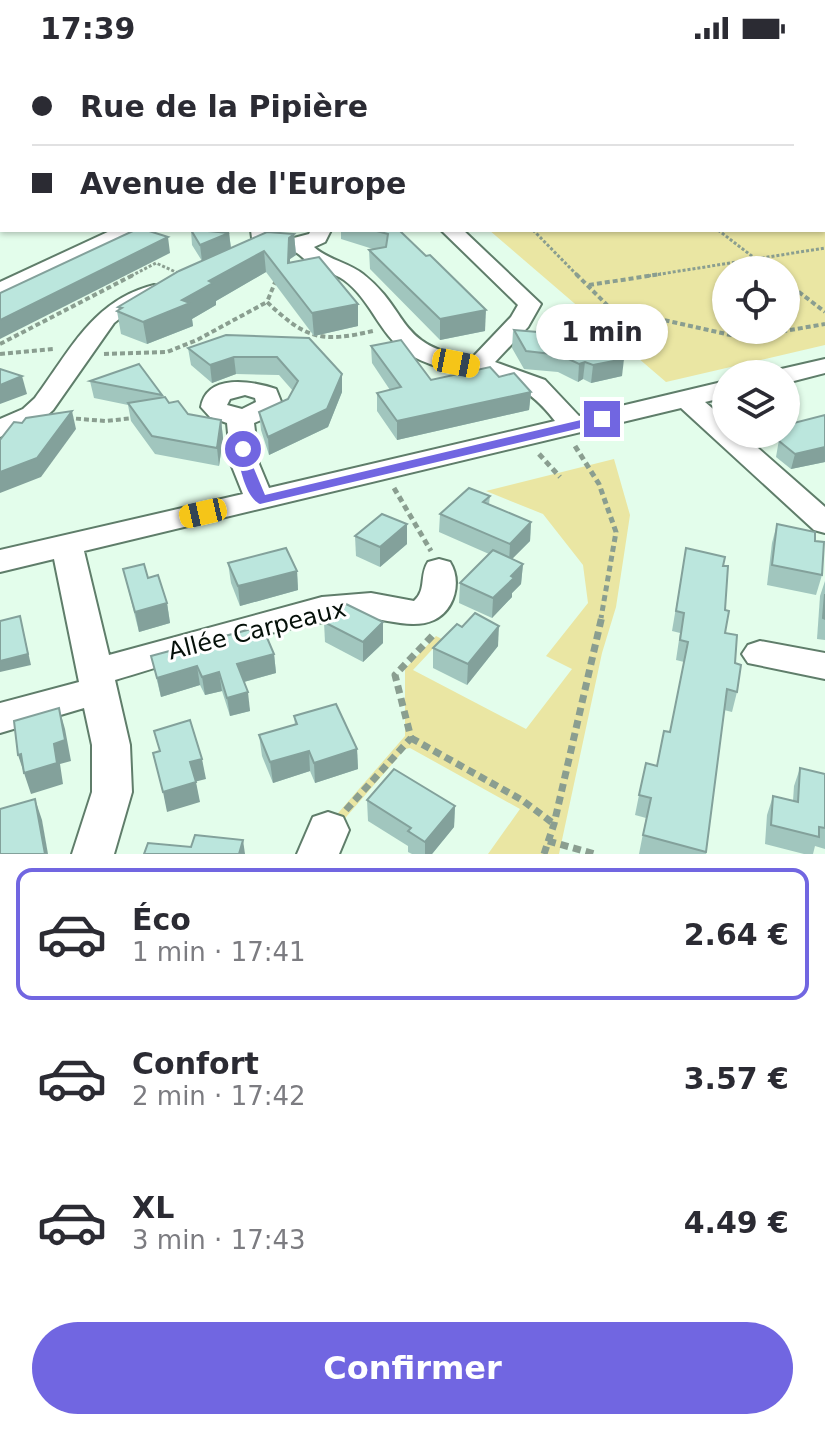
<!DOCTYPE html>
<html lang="fr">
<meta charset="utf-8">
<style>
:root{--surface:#fff;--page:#f2f2f3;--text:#2b2b33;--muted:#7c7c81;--line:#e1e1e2;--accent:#7166e1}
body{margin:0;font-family:"DejaVu Sans",sans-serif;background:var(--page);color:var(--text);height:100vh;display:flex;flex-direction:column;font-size:30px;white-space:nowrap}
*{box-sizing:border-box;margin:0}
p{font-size:26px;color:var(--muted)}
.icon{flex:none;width:44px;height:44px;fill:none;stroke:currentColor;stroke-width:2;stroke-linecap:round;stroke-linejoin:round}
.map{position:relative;height:798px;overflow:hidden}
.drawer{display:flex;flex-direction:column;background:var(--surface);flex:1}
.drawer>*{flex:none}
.guide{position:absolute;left:0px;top:0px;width:826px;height:176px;box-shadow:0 2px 6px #0004;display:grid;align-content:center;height:176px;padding:0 32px;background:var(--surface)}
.buttons{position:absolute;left:712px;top:200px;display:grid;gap:16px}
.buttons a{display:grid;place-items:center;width:88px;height:88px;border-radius:50%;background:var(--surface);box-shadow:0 2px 6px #0004;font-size:40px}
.end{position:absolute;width:36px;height:36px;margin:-18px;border:10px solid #7166e1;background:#fff;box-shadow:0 0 0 4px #fff}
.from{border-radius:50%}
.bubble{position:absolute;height:56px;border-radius:28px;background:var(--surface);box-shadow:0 2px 6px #0004;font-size:26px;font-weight:800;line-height:56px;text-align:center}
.car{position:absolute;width:24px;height:48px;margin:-24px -12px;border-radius:10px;box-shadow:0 0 6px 2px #0007;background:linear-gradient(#f5c518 24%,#345 0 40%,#f5c518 0 76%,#345 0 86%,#f5c518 0)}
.guide b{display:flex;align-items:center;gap:28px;height:76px;font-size:30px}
.guide b+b{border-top:2px solid var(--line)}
.guide i{width:20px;height:20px;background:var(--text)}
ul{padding:14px 0 0;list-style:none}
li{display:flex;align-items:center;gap:24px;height:132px;margin:0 16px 12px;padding:0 16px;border:4px solid transparent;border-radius:16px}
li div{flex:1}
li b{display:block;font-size:30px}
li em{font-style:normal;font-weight:800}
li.on{border-color:var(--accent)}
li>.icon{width:72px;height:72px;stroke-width:1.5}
.primary-button{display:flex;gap:16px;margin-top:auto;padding:16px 32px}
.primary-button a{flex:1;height:92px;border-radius:48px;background:var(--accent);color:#fff;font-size:32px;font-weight:800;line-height:92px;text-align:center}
.status{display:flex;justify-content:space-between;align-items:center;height:56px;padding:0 40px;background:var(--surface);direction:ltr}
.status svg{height:22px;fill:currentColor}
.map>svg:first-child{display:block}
.green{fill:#eae6a3;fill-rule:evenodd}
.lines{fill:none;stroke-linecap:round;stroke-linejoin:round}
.minor-casing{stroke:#5f7d6a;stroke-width:4}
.path-far3{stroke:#8a9e90;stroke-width:3;stroke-dasharray:3 2;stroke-linecap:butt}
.path-far2{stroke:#8a9e90;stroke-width:4;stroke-dasharray:5 3;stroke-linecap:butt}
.path-far1{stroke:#8a9e90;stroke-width:5;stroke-dasharray:6 4;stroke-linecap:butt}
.path{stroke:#8a9e90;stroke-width:7;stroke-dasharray:8 5;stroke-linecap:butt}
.minor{fill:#fff;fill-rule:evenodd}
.wall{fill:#a1c6be}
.shaded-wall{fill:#83a19b}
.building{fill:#bbe6dd;stroke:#83a19b;stroke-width:2}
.route{fill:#7166e1}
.labels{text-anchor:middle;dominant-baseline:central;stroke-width:6;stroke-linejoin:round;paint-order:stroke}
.near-street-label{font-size:24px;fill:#051009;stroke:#fff}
</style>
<div class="status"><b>17:39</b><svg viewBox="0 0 49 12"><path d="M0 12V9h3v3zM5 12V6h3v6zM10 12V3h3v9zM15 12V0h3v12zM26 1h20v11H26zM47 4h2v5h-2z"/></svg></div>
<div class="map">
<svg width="825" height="798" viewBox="0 0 825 798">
<rect width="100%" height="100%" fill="#e3fdeb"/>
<g class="green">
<path d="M825,19V289L666,326L489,174H824ZM726,214H786V274H726Z"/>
<path d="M614,403L630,459L625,492L616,551L602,597L559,798H488L520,753L410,692L405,693L334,775L326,771L405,680V613L436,580L442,583L413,614L526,673L572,613L546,600L588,547L583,509L543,458L486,435Z"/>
</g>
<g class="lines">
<defs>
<g id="minor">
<path d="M338,0H352L353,2H339Z"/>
<path d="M112,174H138L135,178L0,241V226Z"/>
<path d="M251,174H271L276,181L290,183L309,178L311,174H331L325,186L314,191C328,204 348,206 363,218C411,256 395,290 472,302L511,261L518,249L441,174H463L541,248L528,271L495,306L545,324L579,360L726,325V341L705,346L726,364V378H742L825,451V477L814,474L681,352L84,495L109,599L322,541L371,537L414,545C427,533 419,520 428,506L439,503L450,506C462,525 455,554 434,564C410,575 382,560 356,562C278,568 191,602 115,624L130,689L132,736L114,798H72L92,736V689L84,652L0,677V647L79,626L54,503L0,516V494L243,438L231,408L227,367L210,361L201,351C207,317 252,325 276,333L282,348L273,359L254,367L259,408L269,432L555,365C507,303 473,331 414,301C381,285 373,245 344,224C334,217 321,214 311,208C305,205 302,200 297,197C284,189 265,199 252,182ZM245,339L255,342L256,346L242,353L227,349L230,343Z"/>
<path d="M154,229L162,231L165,236L162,241L129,255L114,267L53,354L41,365L0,381V363L23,353L35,342C70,295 93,244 154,229Z"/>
<path d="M825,303V317L786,327V318H774L777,314Z"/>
<path d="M760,585L825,597V623L748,607L742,598L748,589Z"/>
<path d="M328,756L343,761L349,774L339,798H297L313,761Z"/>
</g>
</defs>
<use href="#minor" class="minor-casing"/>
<g class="path-far3">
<path d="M569,0L572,2"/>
<path d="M655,2L675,0"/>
<path d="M533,174L578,220"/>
<path d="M718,174L770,214"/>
<path d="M131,220L156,207L180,218"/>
<path d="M648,220L825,192"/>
</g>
<g class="path-far2">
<path d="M576,218L610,252L744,282L825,268"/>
<path d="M276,224L267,246C306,283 321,287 373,275"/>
<path d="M786,226L825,256"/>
<path d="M589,229L661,218"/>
<path d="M0,288L135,218"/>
<path d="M0,298L54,293"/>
<path d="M104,298L167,296L197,284L267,246"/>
<path d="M741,318L766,312"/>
<path d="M68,362L106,365L134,362"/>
</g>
<g class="path-far1">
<path d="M575,390L599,428L616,476L601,562"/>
<path d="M539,398L560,421"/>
<path d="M394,432L431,495"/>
</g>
<g class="path">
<path d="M411,682L522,744L554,768"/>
<path d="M346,754L411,682L395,619L434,578"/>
<path d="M548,785L595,798"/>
<path d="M544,798L554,768L602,560"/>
</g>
<use href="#minor" class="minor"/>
</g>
<g class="wall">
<path d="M191,174L229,177L231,192L294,178L296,199L290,203V206L358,270L314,280L266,216L216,245V249L192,263L193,270L147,288L121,278L117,255L119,254L118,251L202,205L192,189Z"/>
<path d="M341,174H399L485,275L440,284L370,213L369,194L373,193L341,183Z"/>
<path d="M513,275L622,320L591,327L583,323L578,326L558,316L524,313L512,292Z"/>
<path d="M309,282L342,336L328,371L269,399L261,374L259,356L288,343L293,335L279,319L236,318L212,327L191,309L188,292Z"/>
<path d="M371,290L431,324L499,321L531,336L529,354L397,384L377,355V337L390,334L372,307Z"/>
<path d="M90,325L162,339L163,342L169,347L188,358L221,364L223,382L219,410L155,398L131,365L128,349L94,342Z"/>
<path d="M825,359V406L791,413L776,401L780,378H786Z"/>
<path d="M490,440L489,448L531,466L530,485L512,503L523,508L521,528L512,537V541L492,562L459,547L460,527L489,498L439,476L440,458Z"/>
<path d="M407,468V488L380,511L356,500L355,480Z"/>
<path d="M777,468L815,485L822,519L816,539L767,529L772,487Z"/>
<path d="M686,492L723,510L725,577L735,607L737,636L732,656L724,654L706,798H639L646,762L635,759L639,739L657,710L670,676L684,606L676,604L680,577L672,575Z"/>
<path d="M228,507L297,515L298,534L240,550L231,527Z"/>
<path d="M123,513L148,522L167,547L170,567L139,576Z"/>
<path d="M825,525V584L817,583L820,540Z"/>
<path d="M324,566L383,587L363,606L325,586Z"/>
<path d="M498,590L467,629L433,612V592Z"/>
<path d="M274,598L276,617L244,626L250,655L230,660L222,635L205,639L200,629L161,641L151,600Z"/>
<path d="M294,660L357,693L358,713L315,727L310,715L273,727L262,700L259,679L295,669Z"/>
<path d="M800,712L825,718V793L815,790L813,798H804L765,788L767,759L773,740L793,745L794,730Z"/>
<path d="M367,744L455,750L454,771L432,798H412L408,796V790L368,765Z"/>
</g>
<g class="shaded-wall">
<path d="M229,177L231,193L202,205L200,189Z"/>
<path d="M294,178L296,199L290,203L289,228L288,207L289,182Z"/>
<path d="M168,181L170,197L0,283V264Z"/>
<path d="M264,195L266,216L216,245V249L192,263L193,270L147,288L143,266L209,225Z"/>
<path d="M358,248V270L314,280L312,257Z"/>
<path d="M486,254L485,275L440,284V263Z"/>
<path d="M234,301L236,318L212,327L210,309Z"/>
<path d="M624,303L622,320L591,327L593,309Z"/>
<path d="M585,306L583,323L578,326L579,308Z"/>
<path d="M342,318V336L328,371L269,399L268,381Z"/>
<path d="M22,320L27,338L0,348V329Z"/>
<path d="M531,336L529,354L397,384V365Z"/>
<path d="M72,355L76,373L41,421L0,437V416Z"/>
<path d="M221,364L223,382L219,410L217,392Z"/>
<path d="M825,391V406L791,413L795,398Z"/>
<path d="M531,466L530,485L509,506L510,488Z"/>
<path d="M407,468V488L380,511V491Z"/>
<path d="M523,508L521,528L512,537V541L492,562L493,542L511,520Z"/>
<path d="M297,515L298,534L240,550L238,530Z"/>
<path d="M167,547L170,567L139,576L135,556Z"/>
<path d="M20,560L31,609L0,616V605Z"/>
<path d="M383,566V587L363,606V586Z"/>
<path d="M499,570L498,590L467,629L468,608Z"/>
<path d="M274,598L276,617L240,627L237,608Z"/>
<path d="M197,610L200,629L161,641L157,622Z"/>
<path d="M219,616L222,635L205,639L202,621Z"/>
<path d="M248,636L250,655L230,660L227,642Z"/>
<path d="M59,652L65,673L71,705L60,708L63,728L31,738L18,699L54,688Z"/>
<path d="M357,693L358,713L315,727L314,707Z"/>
<path d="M309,695L310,715L273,727L270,706Z"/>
<path d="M202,703L206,723L194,726L190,706Z"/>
<path d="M196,726L200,746L167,756L163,736Z"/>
<path d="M35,743L42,764L48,798H45Z"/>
<path d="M455,750L454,771L432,798H425V786Z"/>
<path d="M243,784L245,798H239Z"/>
</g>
<g class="building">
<path d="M45,0H100L104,2H46Z"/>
<path d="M164,0H322L325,2H168Z"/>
<path d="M404,0H509L511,2H404Z"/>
<path d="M135,174H146L168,181L0,264V237Z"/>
<path d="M191,174H197L229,177L200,189Z"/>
<path d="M373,174H399L426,200L430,199L486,254L440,263L369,194L386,191L388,178Z"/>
<path d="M267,176L294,178L289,182L288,207L319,201L358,248L312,257L264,195L209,225L213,227L182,244L190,247L143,266L117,255L122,252L118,251L179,215Z"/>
<path d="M514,274L574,279L624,303L593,309L585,306L579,308L560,299L526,295Z"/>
<path d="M226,279L309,282L342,318L327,353L268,381L259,356L288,343L298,325L277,301H234L210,309L188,292Z"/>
<path d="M401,284L431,324L490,311L499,321L514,317L531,336L397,365L377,337L401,331L371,290Z"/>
<path d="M139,308L162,339L90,325Z"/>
<path d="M0,313L22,320L0,329Z"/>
<path d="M165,341L169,347L178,345L188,358L221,364L217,392L152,380L128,347Z"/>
<path d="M72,355L37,402L0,416V384L14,366L22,367L26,362Z"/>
<path d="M825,359V391L795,398L779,385L780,378H786V369Z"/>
<path d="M469,432L490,440L483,446L531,466L510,488L440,458Z"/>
<path d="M382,458L407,468L380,491L355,480Z"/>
<path d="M777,468L815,476V485L824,486L822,519L772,509Z"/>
<path d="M286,492L297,515L238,530L228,507Z"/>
<path d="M686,492L725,501L723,510H728L725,554L729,555L725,577L737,579L735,607L741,609L737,636L727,633L706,796L643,779L651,742L639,739L646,707L657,710L664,675L670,676L688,586L680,584L684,557L676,555Z"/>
<path d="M493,494L523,508L511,520L514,522L493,542L460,527Z"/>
<path d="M144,508L148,522L158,519L167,547L135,556L123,513Z"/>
<path d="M825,538V563L823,562Z"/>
<path d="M346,548L383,566L363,586L324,566Z"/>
<path d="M475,557L499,570L468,608L433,592L457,568L462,571Z"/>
<path d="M20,560L28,598L0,605V565Z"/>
<path d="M262,570L274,598L237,608L248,636L227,642L219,616L202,621L197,610L157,622L151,600Z"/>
<path d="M336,648L357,693L314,707L309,695L270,706L259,679L297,668L294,660Z"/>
<path d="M59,652L65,684L54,688L57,707L24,717L21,698L18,699L14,665Z"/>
<path d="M190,664L202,703L190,706L196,726L163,736L153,697L160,695L154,675Z"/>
<path d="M800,712L825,718V772L819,771V781L771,769L773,740L798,746Z"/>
<path d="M394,713L455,750L425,786L408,775L411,772L367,744Z"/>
<path d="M35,743L45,798H0V753Z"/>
<path d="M195,779L243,784L239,798H144L148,787L191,791Z"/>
</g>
<path class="route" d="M602,359L608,363L606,366L260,448C245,441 239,409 237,393L243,389L249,393L252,408L265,439Z"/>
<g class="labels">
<g class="near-street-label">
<text transform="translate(257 574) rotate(-14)">Allée Carpeaux</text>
</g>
</g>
</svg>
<div class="buttons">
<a><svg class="icon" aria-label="locate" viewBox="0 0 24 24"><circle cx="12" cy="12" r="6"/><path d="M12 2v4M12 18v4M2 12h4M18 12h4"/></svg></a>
<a><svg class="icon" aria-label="layers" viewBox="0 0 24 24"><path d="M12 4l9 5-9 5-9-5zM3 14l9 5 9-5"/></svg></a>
</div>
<i class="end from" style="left:243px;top:393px"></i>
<i class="end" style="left:602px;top:363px"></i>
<div class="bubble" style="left:536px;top:248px;width:132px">1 min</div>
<i class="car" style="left:456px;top:307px;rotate:101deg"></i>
<i class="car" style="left:203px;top:457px;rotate:257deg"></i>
<div class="guide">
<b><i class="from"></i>Rue de la Pipière</b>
<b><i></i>Avenue de l'Europe</b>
</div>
</div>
<section class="drawer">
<ul>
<li class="on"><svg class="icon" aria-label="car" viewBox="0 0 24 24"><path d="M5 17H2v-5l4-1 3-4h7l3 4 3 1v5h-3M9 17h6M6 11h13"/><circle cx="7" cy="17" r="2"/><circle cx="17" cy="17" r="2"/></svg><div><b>Éco</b><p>1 min · 17:41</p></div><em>2.64 €</em></li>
<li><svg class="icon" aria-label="car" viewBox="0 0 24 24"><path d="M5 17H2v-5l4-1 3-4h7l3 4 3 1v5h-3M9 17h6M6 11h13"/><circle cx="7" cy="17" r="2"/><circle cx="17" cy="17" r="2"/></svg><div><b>Confort</b><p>2 min · 17:42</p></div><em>3.57 €</em></li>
<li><svg class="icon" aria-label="car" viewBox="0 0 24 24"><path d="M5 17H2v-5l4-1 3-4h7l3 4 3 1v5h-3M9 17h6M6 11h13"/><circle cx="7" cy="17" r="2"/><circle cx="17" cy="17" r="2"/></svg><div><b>XL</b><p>3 min · 17:43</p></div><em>4.49 €</em></li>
</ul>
<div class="primary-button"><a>Confirmer</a></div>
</section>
